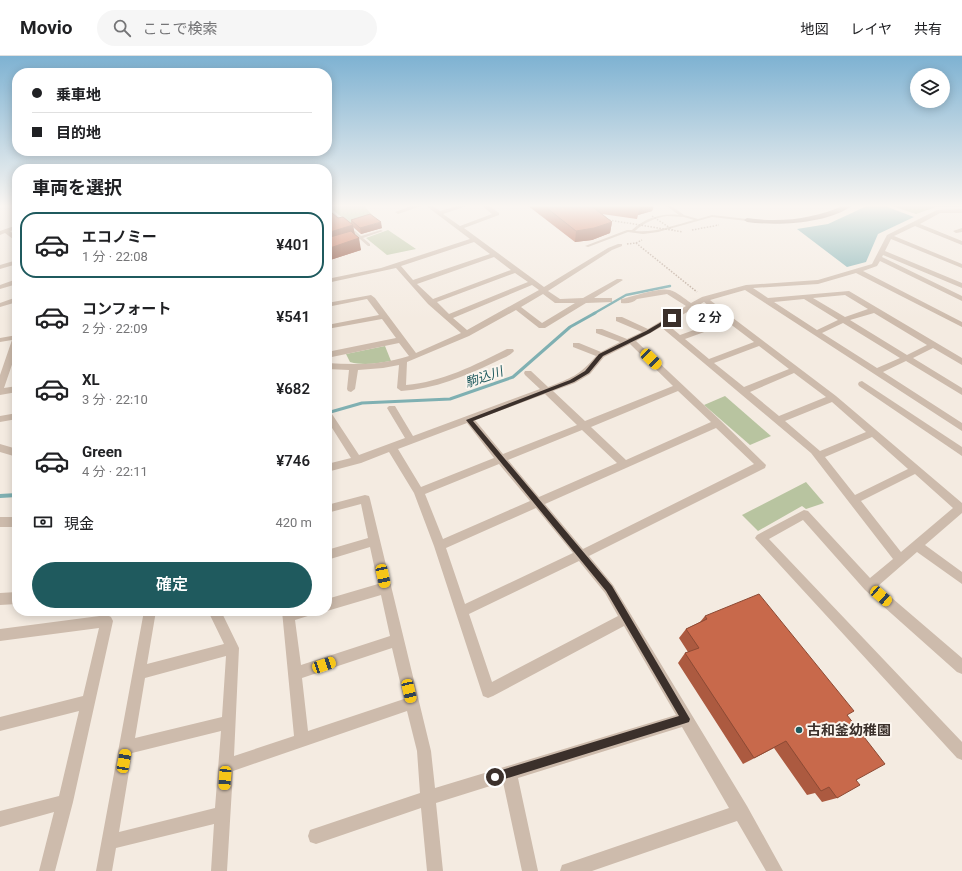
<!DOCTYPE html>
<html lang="ja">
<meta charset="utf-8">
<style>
:root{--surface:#fff;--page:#f6f6f6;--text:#202124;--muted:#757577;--line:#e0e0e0;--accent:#1f5a5e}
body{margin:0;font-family:Roboto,"Noto Sans JP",sans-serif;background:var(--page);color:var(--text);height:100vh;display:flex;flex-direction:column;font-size:15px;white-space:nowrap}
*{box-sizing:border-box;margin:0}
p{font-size:13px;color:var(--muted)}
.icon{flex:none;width:22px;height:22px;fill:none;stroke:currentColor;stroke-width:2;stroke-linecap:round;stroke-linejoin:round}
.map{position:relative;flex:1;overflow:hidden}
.side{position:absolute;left:12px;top:108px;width:320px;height:452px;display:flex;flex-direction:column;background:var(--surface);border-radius:16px;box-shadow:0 2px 10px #0003}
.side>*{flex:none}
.guide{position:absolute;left:12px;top:12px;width:320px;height:88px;border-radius:16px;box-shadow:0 2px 10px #0003;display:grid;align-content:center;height:88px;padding:0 20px;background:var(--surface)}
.tools{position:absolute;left:910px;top:12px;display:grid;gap:8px}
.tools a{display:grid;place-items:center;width:40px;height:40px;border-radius:50%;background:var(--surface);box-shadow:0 2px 10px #0003;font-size:20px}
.end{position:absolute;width:18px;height:18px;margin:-9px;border:5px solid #3b302b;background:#fff;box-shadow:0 0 0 2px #fff}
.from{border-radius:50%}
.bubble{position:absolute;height:28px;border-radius:14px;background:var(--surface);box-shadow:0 2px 10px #0003;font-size:13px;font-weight:600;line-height:28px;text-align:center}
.car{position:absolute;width:12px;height:24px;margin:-12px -6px;border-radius:5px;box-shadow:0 0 3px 1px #0007;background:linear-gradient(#f5c518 24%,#345 0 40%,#f5c518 0 76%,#345 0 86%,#f5c518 0)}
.guide b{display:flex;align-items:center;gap:14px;height:38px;font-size:15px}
.guide b+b{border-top:1px solid var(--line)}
.guide i{width:10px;height:10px;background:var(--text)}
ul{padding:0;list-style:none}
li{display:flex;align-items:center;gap:12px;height:66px;margin:0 8px 6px;padding:0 12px;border:2px solid transparent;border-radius:16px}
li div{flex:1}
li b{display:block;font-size:15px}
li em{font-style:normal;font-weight:600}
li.on{border-color:var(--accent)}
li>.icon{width:36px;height:36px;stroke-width:1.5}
h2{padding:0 20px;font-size:18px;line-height:48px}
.pay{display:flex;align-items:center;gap:10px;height:44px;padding:0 20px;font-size:15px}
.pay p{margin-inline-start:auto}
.action{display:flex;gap:8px;margin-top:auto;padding:8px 20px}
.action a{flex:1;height:46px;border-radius:24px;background:var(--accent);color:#fff;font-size:16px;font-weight:600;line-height:46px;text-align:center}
header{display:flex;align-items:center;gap:24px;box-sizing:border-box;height:56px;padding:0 20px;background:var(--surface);border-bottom:1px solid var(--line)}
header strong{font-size:19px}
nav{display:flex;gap:22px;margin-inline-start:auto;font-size:14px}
.search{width:280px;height:36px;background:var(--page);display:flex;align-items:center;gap:10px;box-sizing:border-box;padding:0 14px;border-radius:22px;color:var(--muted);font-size:15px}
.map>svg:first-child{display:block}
.green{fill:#b8c4a0}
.water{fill:#7fb0b2}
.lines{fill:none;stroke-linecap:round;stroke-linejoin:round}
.stream-far2{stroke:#7fb0b2;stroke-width:2.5}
.stream-far1{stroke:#7fb0b2;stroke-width:3}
.stream{stroke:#7fb0b2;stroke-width:4}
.path{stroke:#b9a596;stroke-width:1.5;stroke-dasharray:1.5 1.5;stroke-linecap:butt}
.lane{fill:#cdbbac;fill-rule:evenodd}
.street{fill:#cdbbac;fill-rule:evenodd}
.secondary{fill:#a18a7d;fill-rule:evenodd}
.path-bridge{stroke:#b9a596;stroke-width:1.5;stroke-dasharray:1.5 1.5;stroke-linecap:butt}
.wall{fill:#ac5a40}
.shaded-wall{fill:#8c4a34}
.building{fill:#c8694b;stroke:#8c4a34}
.route{fill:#3b302b}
.poi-dot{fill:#1f5a5e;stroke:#fbf5ee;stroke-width:1.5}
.labels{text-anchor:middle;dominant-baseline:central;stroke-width:4;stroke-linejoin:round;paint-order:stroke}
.water-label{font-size:13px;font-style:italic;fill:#1f5a5e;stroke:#fbf5ee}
.near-poi-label{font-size:14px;font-weight:bold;fill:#3b302b;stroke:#fbf5ee;text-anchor:start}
</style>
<header>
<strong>Movio</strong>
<div class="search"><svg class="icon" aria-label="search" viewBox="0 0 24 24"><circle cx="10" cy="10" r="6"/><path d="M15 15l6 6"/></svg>ここで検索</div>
<nav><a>地図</a><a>レイヤ</a><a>共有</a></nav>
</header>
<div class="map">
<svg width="962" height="815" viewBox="0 0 962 815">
<rect width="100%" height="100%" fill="#f4ebe1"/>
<g class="green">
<path d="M327,149H363L375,162L351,169Z"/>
<path d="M889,149H962V151H936L916,158Z"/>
<path d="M388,174L416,193L387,199L366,182Z"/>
<path d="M385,290L391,305C378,307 364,310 350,306L346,298Z"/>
<path d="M725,340L771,380L750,389L704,349Z"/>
<path d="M806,426L824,447L806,453L802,450L758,475L742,459Z"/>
</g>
<path class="water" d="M869,149H882L914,161L878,178L866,206L847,211L797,173L828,168Z"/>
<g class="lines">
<path class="stream-far2" d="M593,258L626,239L670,230"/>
<path class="stream-far1" d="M327,357L362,347L450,343L513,321L570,271L595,257"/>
<path class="stream" d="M0,440L17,439"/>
<g class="path">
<path d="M692,174L719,169"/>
<path d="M636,187L642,184"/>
<path d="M627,188L636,187L697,236"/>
</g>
<g class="lane">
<path d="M665,149H670L684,159L698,163L712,159L747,163L749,164L747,165L712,161L658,176L643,178L628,176L588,191L585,190L627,174H632C645,162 662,157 679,159ZM667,160L684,161L694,164C675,169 655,177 635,175C645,166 655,162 667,160Z"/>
<path d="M327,151L361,180L381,174L383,175L363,182L370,188V190H368L360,183L351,185V183L358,181L327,154Z"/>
</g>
<g class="street">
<path d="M414,149H424L398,158L395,156Z"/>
<path d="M425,149H432L440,155L460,149H470L443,158L460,170L492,158L481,149H488L499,157V159L464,172L544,231L608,192L618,188H622V190L612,194L548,235L560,243L583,242L617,223H621L623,224L594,242H612V246L586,247L545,272H539L516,254L469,280L407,306L406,329C442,326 475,309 507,293H513L514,295C510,300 501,303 495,306C465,320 435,333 401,335L397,332L399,309L383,312L358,314L355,333L351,336L348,335L347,333L349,314L327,313V307C355,309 382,309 409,300L399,287L327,302V296L396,282L382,263L327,273V269L379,259L367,243L327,251V247L371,239L375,242L416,297L461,277L428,248L396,212L327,227V223L381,212L470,183ZM474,186L490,198L413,224L401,210ZM494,201L511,214L433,243L417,228ZM515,217L528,226L449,258L437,246ZM532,229L539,234L467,274L453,262ZM543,238L555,247H575L542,267L521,251Z"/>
<path d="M962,153V157H940L920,168L962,185V189L915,170L894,180L962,208V212L891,183L885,195L962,227V232L883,199L882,201L962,240V245L880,205L877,210L863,215L962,266V271L856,217L818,228L753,232L768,242L849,235L962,302V309L933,292L913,302L962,332V339L906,305L883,316L962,367V375L745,234L710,244L733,262L836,340L962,447V457L925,489L962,516V528L917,496L878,530L962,602V618L957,616L865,534L803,464L769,483L962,686V704L957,702L755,482L757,479L804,454L808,455L870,522L893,503L811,397L661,271L636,285L721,365L766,409L765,412L589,500L613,529L747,750L783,815H766L737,765L592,815H560L562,809L568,807L729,752L682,671L518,722L538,815H522L503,726L436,747L443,815H427L421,752L316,788L310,786L308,780L310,774L420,737L417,695L407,655L233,715L227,815H211L214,768L116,792L112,815H96L144,555H156L147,608L224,588L208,555H221L239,592L234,700L294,680L282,555H313L311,559L295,564L301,609L390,580L381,539L327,555V543L378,528L370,491L327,504V494L368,482L361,448L327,457V449L365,439L369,440L370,443L431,695L435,732L676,659L624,570L493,640L488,642L483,640L434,490L414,437L389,396L361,407L327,416V408L351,402L327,364V354L330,355L359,399L405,382L387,352L389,350H395L413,380L540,333L525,319L524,317L525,315H531L548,331C571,322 579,320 596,300L573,291V287H579L601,296L620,286L596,277V273H602L627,283L642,276L616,265V261H622L648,273L686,250L667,238L637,243C633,247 627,248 621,247V243C632,241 659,231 670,234C677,236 685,243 691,247L702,241L746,229L818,224L872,208L887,179L937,154ZM845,239L868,253L845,261L813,242ZM804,243L838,264L817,274L774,246ZM704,246L725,263L680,279L667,268ZM874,257L927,289L907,299L850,264ZM729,267L754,286L709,303L685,283ZM843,267L900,302L877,312L822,277ZM630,288L673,330L585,365L553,335L575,327L590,318L604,301ZM759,290L789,313L744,331L714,307ZM794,317L826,341L779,360L750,336ZM678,335L711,366L626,404L591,371ZM545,338L577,369L503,398L475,364ZM832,346L866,376L820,395L785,365ZM467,367L494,402L421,431L398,393ZM716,372L754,408L583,493L545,448ZM582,374L617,407L539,441L508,404ZM872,381L908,413L855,439L825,401ZM499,408L530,445L443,483L425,438ZM915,418L953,452L901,496L861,445ZM536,452L573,497L465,548L446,492ZM579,505L605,537L618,560L492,626L469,558ZM392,592L404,643L308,675L302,622ZM226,600L222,661L135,682L145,622ZM221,675L215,752L119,776L132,697Z"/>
<path d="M17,169V173L10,175L17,181V186L5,177L0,179V175Z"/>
<path d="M962,172V176L956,177L953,175Z"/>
<path d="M17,204V208L0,213V209Z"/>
<path d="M14,224H17V228L0,233V229Z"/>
<path d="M14,242H17V246L0,251V247Z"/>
<path d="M17,279V294L4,332L17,330V336L0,339V319L12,284L0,286V282Z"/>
<path d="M862,325L962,391V400L859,330L858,328L859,326Z"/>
<path d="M17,357V363L0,366V360Z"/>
<path d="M0,388L17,393V401L0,396Z"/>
<rect x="0" y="461" width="17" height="10"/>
<path d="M17,536V548L0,549V537Z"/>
<path d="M107,559L111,561L113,565L73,746L55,815H39L54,756L0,771V755L59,740L79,655L0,675V661L83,640L99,572L0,585V573Z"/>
</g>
<path class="secondary" d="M845,149H853C828,168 777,170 747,166L744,164L747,162C781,167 813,163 845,149Z"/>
<g class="path-bridge">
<path d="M652,160L673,174"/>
<path d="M609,164L683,176"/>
</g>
</g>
<g class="wall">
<path d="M527,149H654L652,155L638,159L637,163L602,158L612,166L610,177L592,184L575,186Z"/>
<path d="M327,153L338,162L351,168V164L382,172L361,178L353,171L355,179L361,194L327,205Z"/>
<path d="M705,560L847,659L856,724L837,742L822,746L815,737L807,739L774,692L743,708L678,607L685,597L688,596L679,582L686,573L700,566Z"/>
</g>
<g class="shaded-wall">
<path d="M640,149H654L652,155L638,159Z"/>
<path d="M381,166L382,172L361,178L360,172Z"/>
<path d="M612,166L610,177L592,184L575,186L576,175Z"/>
<path d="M353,169L355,180L327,189V177Z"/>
<path d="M359,182L361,194L327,205V193Z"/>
</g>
<g class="building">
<path d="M543,149H590L612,166L594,172L576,175Z"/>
<path d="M624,149H640L639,151Z"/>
<path d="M327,153L338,162L343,161L353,169L327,177Z"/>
<path d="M370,158L381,166L360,172L351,164Z"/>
<path d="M351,175L359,182L327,193V182Z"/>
<path d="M759,538L854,655L847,659L885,708L856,724L860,729L837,742L829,731L821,735L786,685L754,702L685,597L699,592L686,573L707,563L705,560Z"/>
</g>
<linearGradient id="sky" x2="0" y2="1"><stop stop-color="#7eb2d2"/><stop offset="0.57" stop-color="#faf6f2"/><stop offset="1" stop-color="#faf6f2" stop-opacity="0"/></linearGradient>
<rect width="962" height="263" fill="url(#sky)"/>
<path class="route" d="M670,261L674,262L650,277L603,300L589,317L574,326L473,365L612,530L690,663L689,666L686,667L495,726L492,724L491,721L492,718L495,716L679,660L606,535L466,364L570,324L585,315L599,298L646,275Z"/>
<circle class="poi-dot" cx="799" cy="674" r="4"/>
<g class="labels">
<g class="water-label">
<text transform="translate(484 321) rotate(-19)">駒込川</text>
</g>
<g class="near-poi-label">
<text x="807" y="674">古和釜幼稚園</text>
</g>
</g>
</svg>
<div class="tools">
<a><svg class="icon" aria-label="layers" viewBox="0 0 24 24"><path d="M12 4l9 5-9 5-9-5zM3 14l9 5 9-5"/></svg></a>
</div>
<i class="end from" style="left:495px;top:721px"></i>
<i class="end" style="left:672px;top:262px"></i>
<div class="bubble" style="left:686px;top:248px;width:48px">2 分</div>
<i class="car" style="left:651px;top:303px;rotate:134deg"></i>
<i class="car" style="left:383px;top:520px;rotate:168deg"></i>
<i class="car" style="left:881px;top:540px;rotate:131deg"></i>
<i class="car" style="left:324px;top:609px;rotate:71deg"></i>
<i class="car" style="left:409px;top:635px;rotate:167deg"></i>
<i class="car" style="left:124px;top:705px;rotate:10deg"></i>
<i class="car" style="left:225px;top:722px;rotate:184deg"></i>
<div class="guide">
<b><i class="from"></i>乗車地</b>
<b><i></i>目的地</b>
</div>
<section class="side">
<h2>車両を選択</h2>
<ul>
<li class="on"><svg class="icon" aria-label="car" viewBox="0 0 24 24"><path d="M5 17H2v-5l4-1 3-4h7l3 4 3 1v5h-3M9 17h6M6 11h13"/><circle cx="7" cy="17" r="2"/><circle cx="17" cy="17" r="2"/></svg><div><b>エコノミー</b><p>1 分 · 22:08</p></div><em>¥401</em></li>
<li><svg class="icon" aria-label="car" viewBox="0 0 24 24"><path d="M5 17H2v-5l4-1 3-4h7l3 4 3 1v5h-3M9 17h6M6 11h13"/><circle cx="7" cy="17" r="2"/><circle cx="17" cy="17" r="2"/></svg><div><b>コンフォート</b><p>2 分 · 22:09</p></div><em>¥541</em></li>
<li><svg class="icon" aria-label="car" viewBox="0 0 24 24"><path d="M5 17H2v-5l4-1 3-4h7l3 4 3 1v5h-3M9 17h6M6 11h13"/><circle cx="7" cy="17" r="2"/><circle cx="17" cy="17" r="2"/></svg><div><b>XL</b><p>3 分 · 22:10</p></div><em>¥682</em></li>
<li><svg class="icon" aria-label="car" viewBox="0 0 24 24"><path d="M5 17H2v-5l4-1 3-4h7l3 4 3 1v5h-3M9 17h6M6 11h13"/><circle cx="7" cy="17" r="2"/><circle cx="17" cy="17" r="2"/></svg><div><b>Green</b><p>4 分 · 22:11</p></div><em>¥746</em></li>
</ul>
<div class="pay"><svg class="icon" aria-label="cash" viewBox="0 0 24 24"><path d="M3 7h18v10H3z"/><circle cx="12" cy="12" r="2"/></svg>現金<p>420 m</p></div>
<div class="action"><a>確定</a></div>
</section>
</div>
